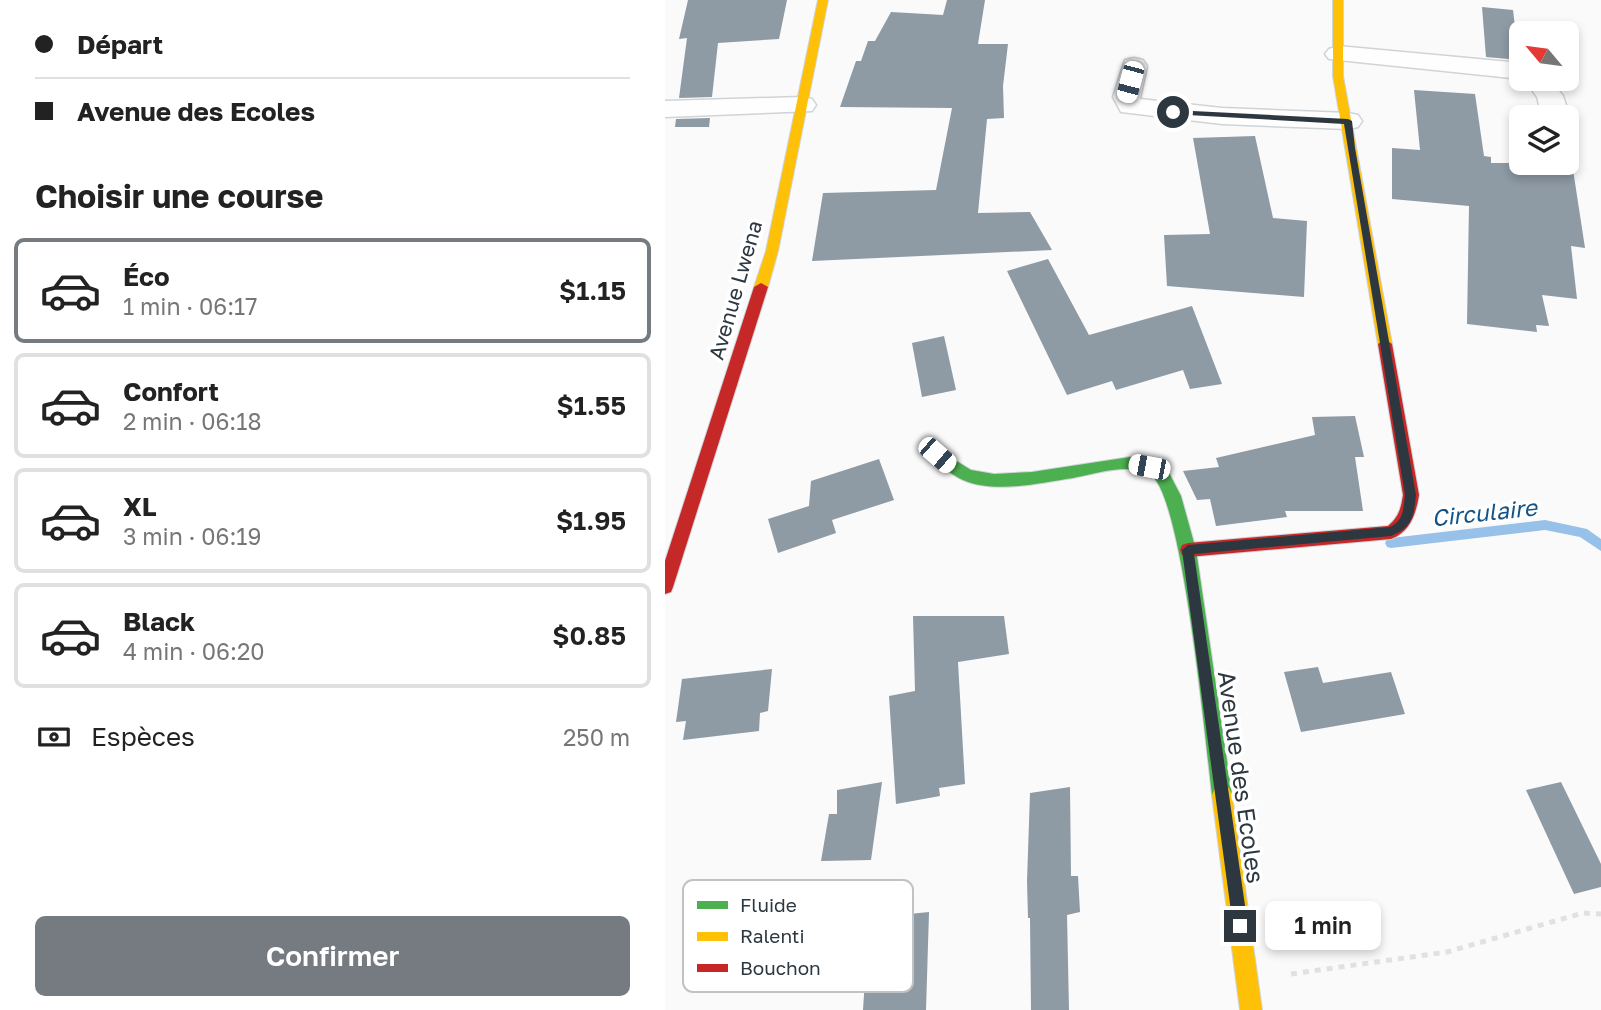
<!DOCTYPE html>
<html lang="fr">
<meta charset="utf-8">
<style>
:root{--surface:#fff;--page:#f6f6f6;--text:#222;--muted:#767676;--line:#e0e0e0;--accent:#757b81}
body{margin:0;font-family:"Golos Text",sans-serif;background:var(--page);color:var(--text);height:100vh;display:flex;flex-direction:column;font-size:26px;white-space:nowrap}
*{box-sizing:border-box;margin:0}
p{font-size:23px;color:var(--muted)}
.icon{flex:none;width:38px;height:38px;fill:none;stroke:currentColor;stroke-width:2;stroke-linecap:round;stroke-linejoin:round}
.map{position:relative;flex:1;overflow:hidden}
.drawer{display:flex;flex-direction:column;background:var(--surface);width:665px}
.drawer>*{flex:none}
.guide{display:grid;align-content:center;height:154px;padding:0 35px;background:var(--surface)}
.needle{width:46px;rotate:299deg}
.buttons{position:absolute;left:844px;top:21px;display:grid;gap:14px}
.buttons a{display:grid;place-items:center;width:70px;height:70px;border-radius:10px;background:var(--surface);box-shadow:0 4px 10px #0003;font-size:35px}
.end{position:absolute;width:32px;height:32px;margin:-16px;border:9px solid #2d3740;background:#fff;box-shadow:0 0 0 4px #fff}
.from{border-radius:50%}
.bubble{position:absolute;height:49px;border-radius:10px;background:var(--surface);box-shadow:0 4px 10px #0003;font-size:23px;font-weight:600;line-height:49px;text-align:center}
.car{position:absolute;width:21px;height:42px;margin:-21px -10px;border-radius:9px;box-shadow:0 0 5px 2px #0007;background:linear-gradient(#fff 24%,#345 0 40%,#fff 0 76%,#345 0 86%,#fff 0)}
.guide b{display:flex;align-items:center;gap:24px;height:66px;font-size:26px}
.guide b+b{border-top:2px solid var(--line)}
.guide i{width:18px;height:18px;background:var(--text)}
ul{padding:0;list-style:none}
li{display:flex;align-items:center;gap:21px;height:105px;margin:0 14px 10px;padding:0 21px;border:4px solid var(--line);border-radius:10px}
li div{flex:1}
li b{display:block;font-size:26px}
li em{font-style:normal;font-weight:600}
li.on{border-color:var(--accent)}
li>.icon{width:63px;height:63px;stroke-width:1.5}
h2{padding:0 35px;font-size:32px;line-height:84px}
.pay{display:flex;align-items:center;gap:18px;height:77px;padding:0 35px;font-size:26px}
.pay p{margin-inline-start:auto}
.button{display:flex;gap:14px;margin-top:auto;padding:14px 35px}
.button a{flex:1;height:80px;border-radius:10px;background:var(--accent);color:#fff;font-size:28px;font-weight:600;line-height:80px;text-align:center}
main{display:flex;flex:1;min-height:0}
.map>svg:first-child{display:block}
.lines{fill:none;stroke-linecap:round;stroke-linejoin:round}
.stream{fill:#97c1e8;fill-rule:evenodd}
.building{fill:#8e9aa4}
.street-casing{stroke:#cfd4d8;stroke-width:3}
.fast-casing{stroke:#cfd4d8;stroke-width:2}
.slow-casing{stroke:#cfd4d8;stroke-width:2}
.jam-casing{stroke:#cfd4d8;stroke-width:2}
.path{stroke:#e0e1e1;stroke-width:5;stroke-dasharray:6 6;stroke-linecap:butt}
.street{fill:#fefefe;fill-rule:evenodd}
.fast{fill:#4caf50;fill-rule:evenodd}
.slow{fill:#ffc107;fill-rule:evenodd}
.jam{fill:#c62828;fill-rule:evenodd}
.route{fill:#2d3740}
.labels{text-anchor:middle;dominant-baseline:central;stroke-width:7;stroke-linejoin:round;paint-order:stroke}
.street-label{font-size:21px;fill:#2d3740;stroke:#fff}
.water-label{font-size:23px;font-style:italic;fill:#125489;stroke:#fff}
.near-street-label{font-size:24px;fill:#2d3740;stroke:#fff}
.key{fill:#fff;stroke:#c0c3c6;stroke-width:2}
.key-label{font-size:19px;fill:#2d3740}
</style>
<main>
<section class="drawer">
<div class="guide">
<b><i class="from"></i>Départ</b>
<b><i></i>Avenue des Ecoles</b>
</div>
<h2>Choisir une course</h2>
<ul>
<li class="on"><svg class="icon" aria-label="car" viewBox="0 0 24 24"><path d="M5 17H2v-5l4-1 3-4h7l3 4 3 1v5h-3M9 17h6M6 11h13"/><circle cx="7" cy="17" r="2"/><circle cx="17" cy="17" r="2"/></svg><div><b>Éco</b><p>1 min · 06:17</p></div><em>$1.15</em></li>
<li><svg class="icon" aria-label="car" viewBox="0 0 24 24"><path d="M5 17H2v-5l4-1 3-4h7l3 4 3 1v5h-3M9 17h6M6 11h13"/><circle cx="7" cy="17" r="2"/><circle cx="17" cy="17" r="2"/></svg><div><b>Confort</b><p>2 min · 06:18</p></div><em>$1.55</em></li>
<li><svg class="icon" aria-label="car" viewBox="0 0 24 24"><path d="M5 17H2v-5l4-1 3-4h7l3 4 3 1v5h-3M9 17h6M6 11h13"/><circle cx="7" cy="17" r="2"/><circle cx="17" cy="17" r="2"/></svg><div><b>XL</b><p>3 min · 06:19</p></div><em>$1.95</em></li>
<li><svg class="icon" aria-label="car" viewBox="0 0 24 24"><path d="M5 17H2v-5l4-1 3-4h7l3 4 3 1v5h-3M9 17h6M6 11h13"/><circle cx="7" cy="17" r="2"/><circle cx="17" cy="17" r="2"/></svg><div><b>Black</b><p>4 min · 06:20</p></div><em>$0.85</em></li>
</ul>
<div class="pay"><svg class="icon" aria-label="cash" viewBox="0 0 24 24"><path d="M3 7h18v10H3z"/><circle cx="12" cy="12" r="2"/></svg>Espèces<p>250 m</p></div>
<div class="button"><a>Confirmer</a></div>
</section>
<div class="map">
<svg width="936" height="1010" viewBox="0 0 936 1010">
<rect width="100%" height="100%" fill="#fafafa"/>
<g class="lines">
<path class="stream" d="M880,520L922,529L936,539V551L915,537L880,530L726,548L722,547L720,543L722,539L726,538Z"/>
</g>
<g class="building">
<path d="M23,0H122L114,39L53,43L47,97L14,98L22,38L14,39Z"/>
<path d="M282,0H320L313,44H343L338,86L339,118L322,119L313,213L365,212L387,250L147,261L158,193L271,190L287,108L175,107L191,61H196L203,41H210L226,12L278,15Z"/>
<path d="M817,7L848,10L854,60L821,57Z"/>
<path d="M749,90L810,94L819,156L826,157V163H907L920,248L906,246L912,299L877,295L884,326L871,325L872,332L802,324L804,206L727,199V148L755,150Z"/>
<path d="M45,118L44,127H10L11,119Z"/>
<path d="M590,136L608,218L642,221L639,297L502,286L499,235L545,234L528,138Z"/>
<path d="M383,259L424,335L527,306L557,384L525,389L518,370L451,390L447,381L402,395L342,271Z"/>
<path d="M279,336L291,390L257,397L247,343Z"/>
<path d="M690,416L699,457H690L698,511H620L622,517L551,526L545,499L532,500L518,471L554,467L551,458L650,435L647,417Z"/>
<path d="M214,459L229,500L167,520L171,533L113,553L103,519L144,506L146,481Z"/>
<path d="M248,616H339L344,654L293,662L300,784L274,788L275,796L231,804L224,696L250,691Z"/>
<path d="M653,667L658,683L726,672L740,714L636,732L619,672Z"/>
<path d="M107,669L103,711L95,713L94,731L18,740L21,721L11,722L17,679Z"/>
<path d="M217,782L206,860L156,861L164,814H172V790Z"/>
<path d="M896,782L936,864V887L909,894L861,790Z"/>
<path d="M405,787L406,876H413L415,912L402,915L404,1010H366L365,918H363L362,881L365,793Z"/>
<path d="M264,912L261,1010H198L204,918Z"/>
</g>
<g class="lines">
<defs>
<g id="street">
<path d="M673,46L856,63V79L664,59L660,54L664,49Z"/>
<path d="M469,58L478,60L482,66L475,99L557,108L683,113L693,115L697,121L693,127L683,129L557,124L456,112L448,97L460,60Z"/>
<path d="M859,79H885L898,96L905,117L901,122V117H877L872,97Z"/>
<path d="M137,97L147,99L151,105L147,111L0,117V101Z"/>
</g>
<path id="fast" d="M272,449L306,470L329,474L367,472L465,457L492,464L504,473L516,496L531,550L567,795L564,802L557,804L550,802L547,795C541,745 518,497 486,475C465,462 430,474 408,478C374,483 330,494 298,480C287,475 276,466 267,459L264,455Z"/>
<g id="slow">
<path d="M153,0H163L113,251L103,287L96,291L89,287L101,251Z"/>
<path d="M668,0H678V76L727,344L720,349L713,344L668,76Z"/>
<path d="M557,786L564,788L567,795L597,1010H575L547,795L550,788Z"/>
</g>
<g id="jam">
<path d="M96,283L103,287L8,587L6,592L0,594V561L89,287Z"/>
<path d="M720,339L727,344L754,495C751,514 745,532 726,539L523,557L517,555L515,550L517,545L523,543L723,526C734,517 736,508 738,495L713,344Z"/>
</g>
</defs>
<use href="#street" class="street-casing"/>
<use href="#fast" class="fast-casing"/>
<use href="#slow" class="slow-casing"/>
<use href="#jam" class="jam-casing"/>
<path class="path" d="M626,974L782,952L918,913L936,914"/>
<use href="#street" class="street"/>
<use href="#fast" class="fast"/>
<use href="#slow" class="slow"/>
<use href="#jam" class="jam"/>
</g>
<path class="route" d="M508,110L683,119L687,121L690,148L751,495C749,516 747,528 726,536L529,554L583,926L581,931L575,934L570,931L568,926L517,550L523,545L725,527C739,520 738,510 740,495L679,124L505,114Z"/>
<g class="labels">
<g class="street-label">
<text transform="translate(70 290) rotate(-74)">Avenue Lwena</text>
</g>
<g class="water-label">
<text transform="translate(819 512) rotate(-6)">Circulaire</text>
</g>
<g class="near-street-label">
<text transform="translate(577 777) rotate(82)">Avenue des Ecoles</text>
</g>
</g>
<rect x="18" y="880" width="230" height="112" rx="10" class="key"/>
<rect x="32" y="901" width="31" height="8" fill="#4caf50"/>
<rect x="32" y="932" width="31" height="9" fill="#ffc107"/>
<rect x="32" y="964" width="31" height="8" fill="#c62828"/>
<g class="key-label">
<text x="75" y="912">Fluide</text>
<text x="75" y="943">Ralenti</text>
<text x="75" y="975">Bouchon</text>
</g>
</svg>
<div class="buttons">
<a><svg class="needle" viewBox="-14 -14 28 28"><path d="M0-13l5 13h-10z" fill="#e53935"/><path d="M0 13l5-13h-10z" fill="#767676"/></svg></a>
<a><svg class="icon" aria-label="layers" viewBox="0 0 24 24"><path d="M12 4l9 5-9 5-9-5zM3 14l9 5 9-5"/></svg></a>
</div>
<i class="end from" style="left:508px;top:112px"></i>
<i class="end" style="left:575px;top:926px"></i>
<div class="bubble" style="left:600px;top:901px;width:116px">1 min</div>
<i class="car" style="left:465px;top:82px;rotate:195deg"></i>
<i class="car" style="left:272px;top:455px;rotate:131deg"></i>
<i class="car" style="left:484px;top:467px;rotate:281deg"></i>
</div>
</main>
